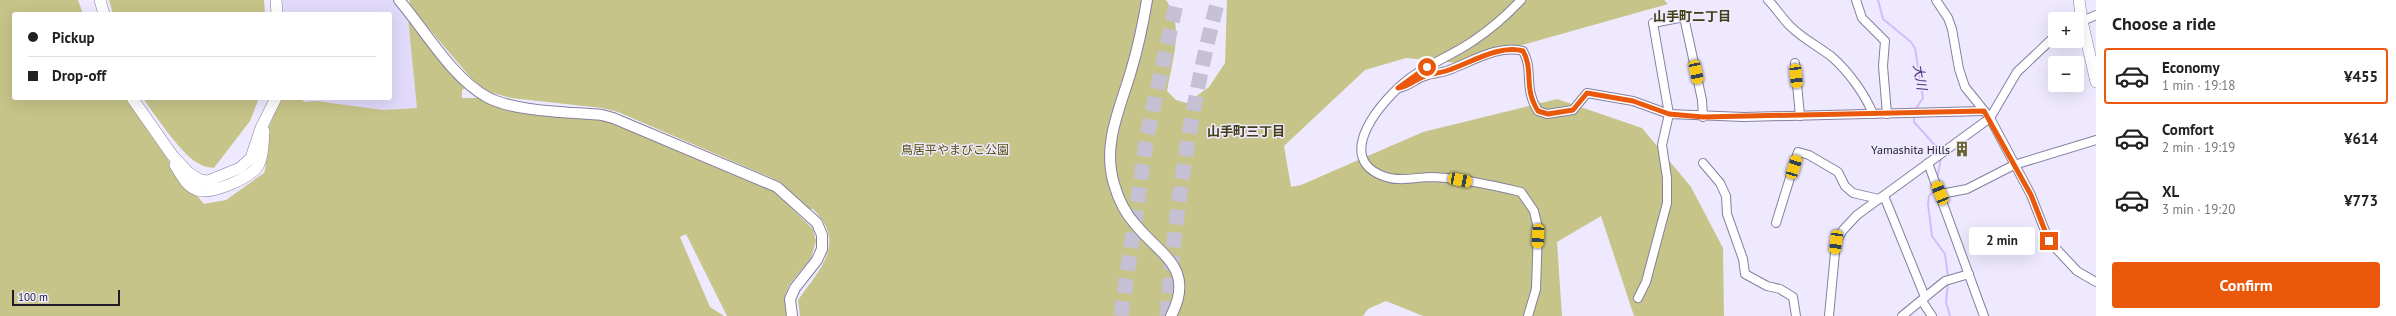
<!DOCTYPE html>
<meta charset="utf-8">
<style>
:root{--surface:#fff;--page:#f2f2f2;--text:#222;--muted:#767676;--line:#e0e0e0;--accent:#ea580c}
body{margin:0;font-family:"PT Sans","Noto Sans JP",sans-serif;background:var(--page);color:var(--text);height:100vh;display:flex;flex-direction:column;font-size:15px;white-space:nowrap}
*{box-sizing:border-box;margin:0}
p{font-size:13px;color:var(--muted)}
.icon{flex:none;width:22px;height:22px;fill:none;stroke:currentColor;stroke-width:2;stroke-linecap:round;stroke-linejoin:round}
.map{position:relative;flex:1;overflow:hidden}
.drawer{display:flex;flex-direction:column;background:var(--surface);width:300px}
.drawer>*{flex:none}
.banner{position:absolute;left:12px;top:12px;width:380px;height:88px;border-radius:4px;box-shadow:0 4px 16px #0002;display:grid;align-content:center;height:88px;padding:0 16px;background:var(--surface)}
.fabs{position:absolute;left:2048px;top:12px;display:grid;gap:8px}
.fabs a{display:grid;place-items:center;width:36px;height:36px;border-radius:4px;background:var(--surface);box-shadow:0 4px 16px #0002;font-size:20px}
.scale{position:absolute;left:12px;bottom:10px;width:108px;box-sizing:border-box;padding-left:4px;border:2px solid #1f1c28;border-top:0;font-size:11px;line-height:14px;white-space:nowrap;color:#1f1c28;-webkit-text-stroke:3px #eee9fe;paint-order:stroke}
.end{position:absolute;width:18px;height:18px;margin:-9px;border:5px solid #ea580c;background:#fff;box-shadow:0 0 0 2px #fff}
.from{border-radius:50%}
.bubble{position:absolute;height:28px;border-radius:4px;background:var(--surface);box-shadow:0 4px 16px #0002;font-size:13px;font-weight:700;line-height:28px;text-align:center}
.car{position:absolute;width:12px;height:24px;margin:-12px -6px;border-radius:5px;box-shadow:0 0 3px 1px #0007;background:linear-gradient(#f5c518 24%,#345 0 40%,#f5c518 0 76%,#345 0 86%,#f5c518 0)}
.banner b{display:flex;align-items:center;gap:14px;height:38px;font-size:15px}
.banner b+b{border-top:1px solid var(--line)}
.banner i{width:10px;height:10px;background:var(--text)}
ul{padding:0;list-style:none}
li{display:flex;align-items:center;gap:12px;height:56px;margin:0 8px 6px;padding:0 8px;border:2px solid transparent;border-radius:4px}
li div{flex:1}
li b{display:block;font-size:15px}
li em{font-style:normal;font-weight:700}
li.active{border-color:var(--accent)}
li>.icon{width:36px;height:36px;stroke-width:1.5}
h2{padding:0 16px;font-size:18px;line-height:48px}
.action{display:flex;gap:8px;margin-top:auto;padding:8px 16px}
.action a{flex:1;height:46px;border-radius:4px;background:var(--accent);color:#fff;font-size:16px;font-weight:700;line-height:46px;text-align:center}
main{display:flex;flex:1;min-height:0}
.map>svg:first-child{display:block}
.built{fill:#e2dafb}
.green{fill:#c7c489}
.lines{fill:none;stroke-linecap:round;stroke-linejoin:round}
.stream{stroke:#cebefc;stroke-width:2}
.motorway-tunnel{stroke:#c5c0d3;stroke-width:15;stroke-dasharray:15 8;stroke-linecap:butt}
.minor-casing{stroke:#867f9e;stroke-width:10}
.tertiary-casing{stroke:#867f9e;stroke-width:12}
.secondary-casing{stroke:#867f9e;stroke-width:12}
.minor{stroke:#fff;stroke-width:8}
.tertiary{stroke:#fff;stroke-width:10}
.secondary{stroke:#fff;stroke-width:11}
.route{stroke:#ea580c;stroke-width:5}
.labels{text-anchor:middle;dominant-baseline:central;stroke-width:3;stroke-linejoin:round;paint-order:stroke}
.park-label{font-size:12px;fill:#55500c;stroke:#eee9fe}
.poi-label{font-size:12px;fill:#1f1c28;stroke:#eee9fe;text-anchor:end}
.neighbourhood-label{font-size:13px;font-weight:bold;fill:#403d13;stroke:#eee9fe}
.water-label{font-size:13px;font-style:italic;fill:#48267d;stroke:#eee9fe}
</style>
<main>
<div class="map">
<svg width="2096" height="316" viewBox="0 0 2096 316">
<rect width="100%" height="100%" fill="#eee9fe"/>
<path class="built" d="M282,0H393L408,18L418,113L317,121L301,98H390V14H283Z"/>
<g class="green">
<path d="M0,0H78L83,14H14V98H126L175,170L204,204L226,200L264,173C268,163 265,148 267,136C269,123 276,110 282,98H301L304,102L316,101L383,110L417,108L408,18L467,87L462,90V98H478L491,105L508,111L601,119L771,188L813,229L816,241L811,258L789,285L785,296L786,316H727L686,234L680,237L710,307L724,316H0Z"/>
<path d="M109,0H264L265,14H113Z"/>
<path d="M409,0H1166C1185,26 1172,61 1167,91L1176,100L1187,103L1209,87L1225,63L1227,0H1664L1668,4L1458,63L1406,58L1365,70L1284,146L1291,187L1301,185L1423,132L1557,99L1642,128L1691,187L1723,248L1724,316H1634L1601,216L1557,242L1562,316H1423L1386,301L1368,309L1363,316H800L798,300C819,270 848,243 813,209H808L782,187L781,182L618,112L602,108L511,98L486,91L472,79L436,37L411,7Z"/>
<path d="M143,98H259L250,121L214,168C207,167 202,166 196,162C182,154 153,113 143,98Z"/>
</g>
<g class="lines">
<g class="stream">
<path d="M1878,0L1883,19L1911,42L1915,48L1923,98L1915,110"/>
<path d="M1914,116V122L1940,151"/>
<path d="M1937,180L1941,157"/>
<path d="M1935,190L1929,196L1928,204L1932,236L1945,254L1948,277"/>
<path d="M1948,283L1946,302L1950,316"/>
</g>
<g class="motorway-tunnel">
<path d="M1121,316L1147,136L1177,0"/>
<path d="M1167,316C1175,210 1191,103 1218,0"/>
</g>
<defs>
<g id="minor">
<path d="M1521,0C1506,16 1491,29 1473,41C1453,55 1430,63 1410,78C1383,98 1330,159 1386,177C1400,182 1417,177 1432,177C1461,178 1492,185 1521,192L1534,211L1538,228L1536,289L1528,316"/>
<path d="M1768,0C1776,8 1782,18 1790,26C1803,39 1818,46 1832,57C1848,71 1865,94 1873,114"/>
<path d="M1856,0L1862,18L1885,41L1883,66L1887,114"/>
<path d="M1936,0L1948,18L1952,29L1959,69L1965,87L1990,118L2031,195L2049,241L2077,271L2096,282"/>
<path d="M2078,23L2096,15"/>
<path d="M1795,63L1800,116"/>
<path d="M1398,88C1409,87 1415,79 1425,76C1433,73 1442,73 1449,70C1471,62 1499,44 1523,51C1534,70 1523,88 1538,111L1547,114L1573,110L1587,93L1633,101L1669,114L1653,23L1684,17L1702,100L1703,117"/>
<path d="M1703,163L1720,183L1726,196L1727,214L1743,259L1745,274L1767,286L1780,289L1793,297L1796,316"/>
<path d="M1928,163L1984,316"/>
<path d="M1941,194L1967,189L2014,165L2096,140"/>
<path d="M1884,196L1925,297"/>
<path d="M1776,223L1798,152L1809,155L1838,172L1845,186L1853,193L1879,199"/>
<path d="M1638,298L1646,282L1667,203V178L1662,145L1669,114L1744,117L1984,111"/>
<path d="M1922,301L1932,316"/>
<path d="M1829,316L1836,242L1843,230L1857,215L1990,118L2017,72L2055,36"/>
<path d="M1902,316L1945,281L1969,274"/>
</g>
<g id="tertiary">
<path d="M399,0C425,30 452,78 487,97C514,112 570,112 602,115L613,118L777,187L817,223L822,235V249L817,260L795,288L790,299L792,316"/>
<path d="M1147,0C1143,24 1138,48 1131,71C1120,109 1102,144 1114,184C1118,198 1125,213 1135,224C1160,255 1196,268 1171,316"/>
</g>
<g id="secondary">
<path d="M100,0L104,14"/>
<path d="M276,0L277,14"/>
<path d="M2079,0L2082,21L2096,82"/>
<path d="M132,98L172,155L189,173L200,180L208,181L240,168L251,158L261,128L276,98"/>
<path d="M175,165C181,174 185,185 197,190C210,195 253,178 259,164C264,154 263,142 264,131"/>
</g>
</defs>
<use href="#minor" class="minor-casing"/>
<use href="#tertiary" class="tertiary-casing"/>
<use href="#secondary" class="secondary-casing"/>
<use href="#minor" class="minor"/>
<use href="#tertiary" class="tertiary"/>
<use href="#secondary" class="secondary"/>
</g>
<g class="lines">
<path class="route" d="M1427,67L1398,88C1409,87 1415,79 1425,76C1433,73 1441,73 1449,70C1470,63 1500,44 1523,51C1534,70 1523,88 1538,111L1548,114L1573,110L1587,93L1633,101L1669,114L1703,117L1984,111L2031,195L2049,241"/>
</g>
<defs>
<symbol id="building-bare" viewBox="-9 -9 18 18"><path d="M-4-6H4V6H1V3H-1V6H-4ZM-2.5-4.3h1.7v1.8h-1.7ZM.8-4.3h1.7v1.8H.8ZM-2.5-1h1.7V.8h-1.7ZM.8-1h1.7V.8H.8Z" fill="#676431" stroke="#eee9fe" stroke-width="2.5" paint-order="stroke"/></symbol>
</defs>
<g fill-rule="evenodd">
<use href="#building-bare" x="1951" y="138" width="22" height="22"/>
</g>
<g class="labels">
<g class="park-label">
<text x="955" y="149">鳥居平やまびこ公園</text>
</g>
<g class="poi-label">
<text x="1950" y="149">Yamashita Hills</text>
</g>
<g class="neighbourhood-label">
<text x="1692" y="16">山手町二丁目</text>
<text x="1246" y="131">山手町三丁目</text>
</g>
<g class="water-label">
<text transform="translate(1920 77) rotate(80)">大川</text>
</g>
</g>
</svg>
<div class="fabs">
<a>+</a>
<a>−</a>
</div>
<div class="scale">100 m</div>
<i class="end from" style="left:1427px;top:67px"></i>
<i class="end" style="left:2049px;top:241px"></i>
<div class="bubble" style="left:1969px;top:227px;width:66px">2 min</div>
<i class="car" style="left:1696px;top:72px;rotate:168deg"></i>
<i class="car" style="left:1796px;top:76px;rotate:174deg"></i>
<i class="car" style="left:1794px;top:167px;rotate:17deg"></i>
<i class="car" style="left:1460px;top:180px;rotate:101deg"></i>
<i class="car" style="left:1940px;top:193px;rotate:338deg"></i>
<i class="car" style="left:1538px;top:236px;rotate:183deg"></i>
<i class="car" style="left:1836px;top:242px;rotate:188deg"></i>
<div class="banner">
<b><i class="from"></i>Pickup</b>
<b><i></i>Drop-off</b>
</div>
</div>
<section class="drawer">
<h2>Choose a ride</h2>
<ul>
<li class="active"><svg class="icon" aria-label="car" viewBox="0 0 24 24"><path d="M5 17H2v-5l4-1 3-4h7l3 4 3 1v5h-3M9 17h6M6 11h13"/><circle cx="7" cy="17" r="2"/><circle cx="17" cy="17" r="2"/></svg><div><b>Economy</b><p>1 min · 19:18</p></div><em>¥455</em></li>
<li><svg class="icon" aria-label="car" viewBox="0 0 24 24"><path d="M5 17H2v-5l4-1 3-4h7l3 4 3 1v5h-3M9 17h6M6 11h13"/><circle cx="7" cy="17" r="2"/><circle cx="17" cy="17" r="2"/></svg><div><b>Comfort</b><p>2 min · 19:19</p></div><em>¥614</em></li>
<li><svg class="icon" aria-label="car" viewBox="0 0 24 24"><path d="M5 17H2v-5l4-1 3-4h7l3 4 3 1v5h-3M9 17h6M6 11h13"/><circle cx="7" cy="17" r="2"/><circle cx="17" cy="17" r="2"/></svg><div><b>XL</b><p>3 min · 19:20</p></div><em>¥773</em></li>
</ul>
<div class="action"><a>Confirm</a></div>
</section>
</main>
